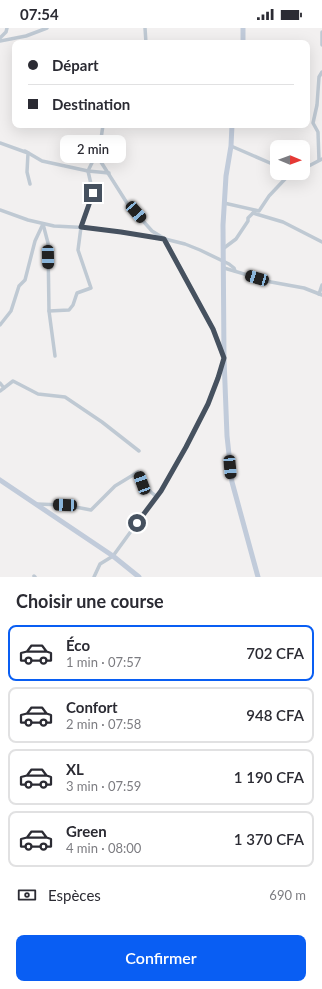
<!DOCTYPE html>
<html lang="fr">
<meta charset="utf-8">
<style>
:root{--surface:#fff;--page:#f2f2f3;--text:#2b2b33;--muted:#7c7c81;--line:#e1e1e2;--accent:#095ef3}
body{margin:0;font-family:Lato,sans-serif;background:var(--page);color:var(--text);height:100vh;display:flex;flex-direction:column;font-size:15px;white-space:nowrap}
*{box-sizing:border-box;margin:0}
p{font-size:13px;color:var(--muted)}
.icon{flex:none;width:22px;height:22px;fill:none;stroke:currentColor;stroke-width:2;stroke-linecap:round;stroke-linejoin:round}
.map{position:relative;height:549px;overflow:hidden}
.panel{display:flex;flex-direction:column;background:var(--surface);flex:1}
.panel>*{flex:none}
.banner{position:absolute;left:12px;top:12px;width:298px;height:88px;border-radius:8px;box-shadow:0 4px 16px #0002;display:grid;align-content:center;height:88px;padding:0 16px;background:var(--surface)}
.needle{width:26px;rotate:91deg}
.buttons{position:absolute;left:270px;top:112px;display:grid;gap:8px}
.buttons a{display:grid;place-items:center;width:40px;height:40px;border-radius:8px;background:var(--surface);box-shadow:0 4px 16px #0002;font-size:20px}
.end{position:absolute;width:18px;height:18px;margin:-9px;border:5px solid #46515f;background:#fff;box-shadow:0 0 0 2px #fff}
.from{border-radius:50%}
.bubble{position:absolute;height:28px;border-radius:8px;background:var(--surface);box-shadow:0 4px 16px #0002;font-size:13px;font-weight:600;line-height:28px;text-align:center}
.car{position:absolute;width:12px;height:24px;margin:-12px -6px;border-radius:5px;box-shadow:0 0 3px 1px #0007;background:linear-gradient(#222 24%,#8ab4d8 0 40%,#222 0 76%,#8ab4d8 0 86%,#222 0)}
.banner b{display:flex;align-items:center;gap:14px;height:38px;font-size:15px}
.banner b+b{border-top:1px solid var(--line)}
.banner i{width:10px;height:10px;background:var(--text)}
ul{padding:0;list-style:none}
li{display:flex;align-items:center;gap:12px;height:56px;margin:0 8px 6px;padding:0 8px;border:2px solid var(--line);border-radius:8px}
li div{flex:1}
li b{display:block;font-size:15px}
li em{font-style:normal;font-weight:600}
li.active{border-color:var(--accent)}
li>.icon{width:36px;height:36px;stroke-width:1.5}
h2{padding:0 16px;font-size:18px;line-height:48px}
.pay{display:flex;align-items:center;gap:10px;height:44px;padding:0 16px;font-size:15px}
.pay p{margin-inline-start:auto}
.button{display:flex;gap:8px;margin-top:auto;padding:8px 16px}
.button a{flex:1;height:46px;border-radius:8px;background:var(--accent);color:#fff;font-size:16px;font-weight:600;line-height:46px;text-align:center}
.status{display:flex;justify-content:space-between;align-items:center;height:28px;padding:0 20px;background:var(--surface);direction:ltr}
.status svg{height:11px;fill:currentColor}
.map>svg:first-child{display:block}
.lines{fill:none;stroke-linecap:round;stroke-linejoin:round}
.street{stroke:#bfc9d3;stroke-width:3.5}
.secondary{stroke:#c1cbda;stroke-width:5}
.route{stroke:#46515f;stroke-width:5}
</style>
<div class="status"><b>07:54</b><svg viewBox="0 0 49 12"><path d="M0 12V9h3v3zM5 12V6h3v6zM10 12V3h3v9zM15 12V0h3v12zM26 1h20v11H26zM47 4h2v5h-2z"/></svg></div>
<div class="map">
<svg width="322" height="549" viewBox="0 0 322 549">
<rect width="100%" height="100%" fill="#f2f0f0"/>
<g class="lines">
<g class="street">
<path d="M145,0L146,15"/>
<path d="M322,4V17"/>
<path d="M0,10L6,4L7,0"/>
<path d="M0,13L26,8L47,0"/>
<path d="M0,115L28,125L27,144L30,156"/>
<path d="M100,118L101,134L127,175L152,203L165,211L213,301L223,326"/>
<path d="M231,118L277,138"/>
<path d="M25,123L42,133L88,143L109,145"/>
<path d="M319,132L318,104L313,95L317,77L319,49L322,44"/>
<path d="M303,141L322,131"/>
<path d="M224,175L259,183L269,168L285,151L297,145"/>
<path d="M0,182L28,192L54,198L93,200L165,211L185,216L200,222L229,236L234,240L235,243"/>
<path d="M253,185L283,194L322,214"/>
<path d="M43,196L48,215L49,283L55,328"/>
<path d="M224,220L236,211L248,193V190L254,184"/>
<path d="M224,240L271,254L304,260L322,267"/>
<path d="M319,266L322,257"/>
<path d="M49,283L69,282L73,277L77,265L91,260L78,222L81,199L93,165L88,143L100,118L103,97"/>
<path d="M0,297L11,283L19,258L25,252L35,213L43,196"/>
<path d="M0,355L4,360"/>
<path d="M0,363L13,353L38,366L65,369L102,394L139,423"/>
<path d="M36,476L65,477L91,482L115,458L138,444C142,455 147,462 157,469"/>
<path d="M34,548L35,549"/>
<path d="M94,549L100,536L113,528L145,484L161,463L186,419L208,376L223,335"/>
</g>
<g class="secondary">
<path d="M243,0V15"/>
<path d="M232,97L231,118L226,148L223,197L224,330L227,408L232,454L258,549"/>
<path d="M0,452L113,528L139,549"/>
</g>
</g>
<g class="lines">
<path class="route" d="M93,165L81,199L121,204L164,211L213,301L224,330L218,350L208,376L186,419L161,463L137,495"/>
</g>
</svg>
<div class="buttons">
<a><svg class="needle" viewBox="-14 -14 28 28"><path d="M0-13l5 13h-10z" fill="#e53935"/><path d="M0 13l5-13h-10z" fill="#7c7c81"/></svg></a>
</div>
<i class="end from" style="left:137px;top:495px"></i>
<i class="end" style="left:93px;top:165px"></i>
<div class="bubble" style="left:60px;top:107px;width:66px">2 min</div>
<i class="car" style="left:136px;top:184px;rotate:139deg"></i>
<i class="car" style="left:48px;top:229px;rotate:179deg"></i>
<i class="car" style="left:257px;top:250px;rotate:286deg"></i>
<i class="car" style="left:230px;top:439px;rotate:175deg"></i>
<i class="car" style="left:142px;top:455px;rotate:340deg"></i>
<i class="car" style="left:65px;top:477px;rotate:272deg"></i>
<div class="banner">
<b><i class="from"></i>Départ</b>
<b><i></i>Destination</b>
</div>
</div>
<section class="panel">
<h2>Choisir une course</h2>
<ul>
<li class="active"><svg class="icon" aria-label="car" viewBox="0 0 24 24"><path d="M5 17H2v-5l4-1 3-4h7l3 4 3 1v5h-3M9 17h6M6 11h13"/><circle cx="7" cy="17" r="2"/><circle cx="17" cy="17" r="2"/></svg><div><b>Éco</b><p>1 min · 07:57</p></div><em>702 CFA</em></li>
<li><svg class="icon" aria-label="car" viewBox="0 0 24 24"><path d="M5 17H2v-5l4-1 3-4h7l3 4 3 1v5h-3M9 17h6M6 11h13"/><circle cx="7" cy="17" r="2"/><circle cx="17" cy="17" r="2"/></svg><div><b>Confort</b><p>2 min · 07:58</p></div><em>948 CFA</em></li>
<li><svg class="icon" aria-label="car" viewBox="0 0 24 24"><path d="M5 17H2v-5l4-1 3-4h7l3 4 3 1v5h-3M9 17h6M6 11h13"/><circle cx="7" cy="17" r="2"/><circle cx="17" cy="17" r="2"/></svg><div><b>XL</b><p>3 min · 07:59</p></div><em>1 190 CFA</em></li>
<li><svg class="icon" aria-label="car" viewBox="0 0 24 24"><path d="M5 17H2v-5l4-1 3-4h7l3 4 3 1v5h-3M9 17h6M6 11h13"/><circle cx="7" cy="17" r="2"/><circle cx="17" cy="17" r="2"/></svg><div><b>Green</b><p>4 min · 08:00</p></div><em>1 370 CFA</em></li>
</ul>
<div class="pay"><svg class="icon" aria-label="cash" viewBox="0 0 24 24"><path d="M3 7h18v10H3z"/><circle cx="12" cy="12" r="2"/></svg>Espèces<p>690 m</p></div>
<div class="button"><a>Confirmer</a></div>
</section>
